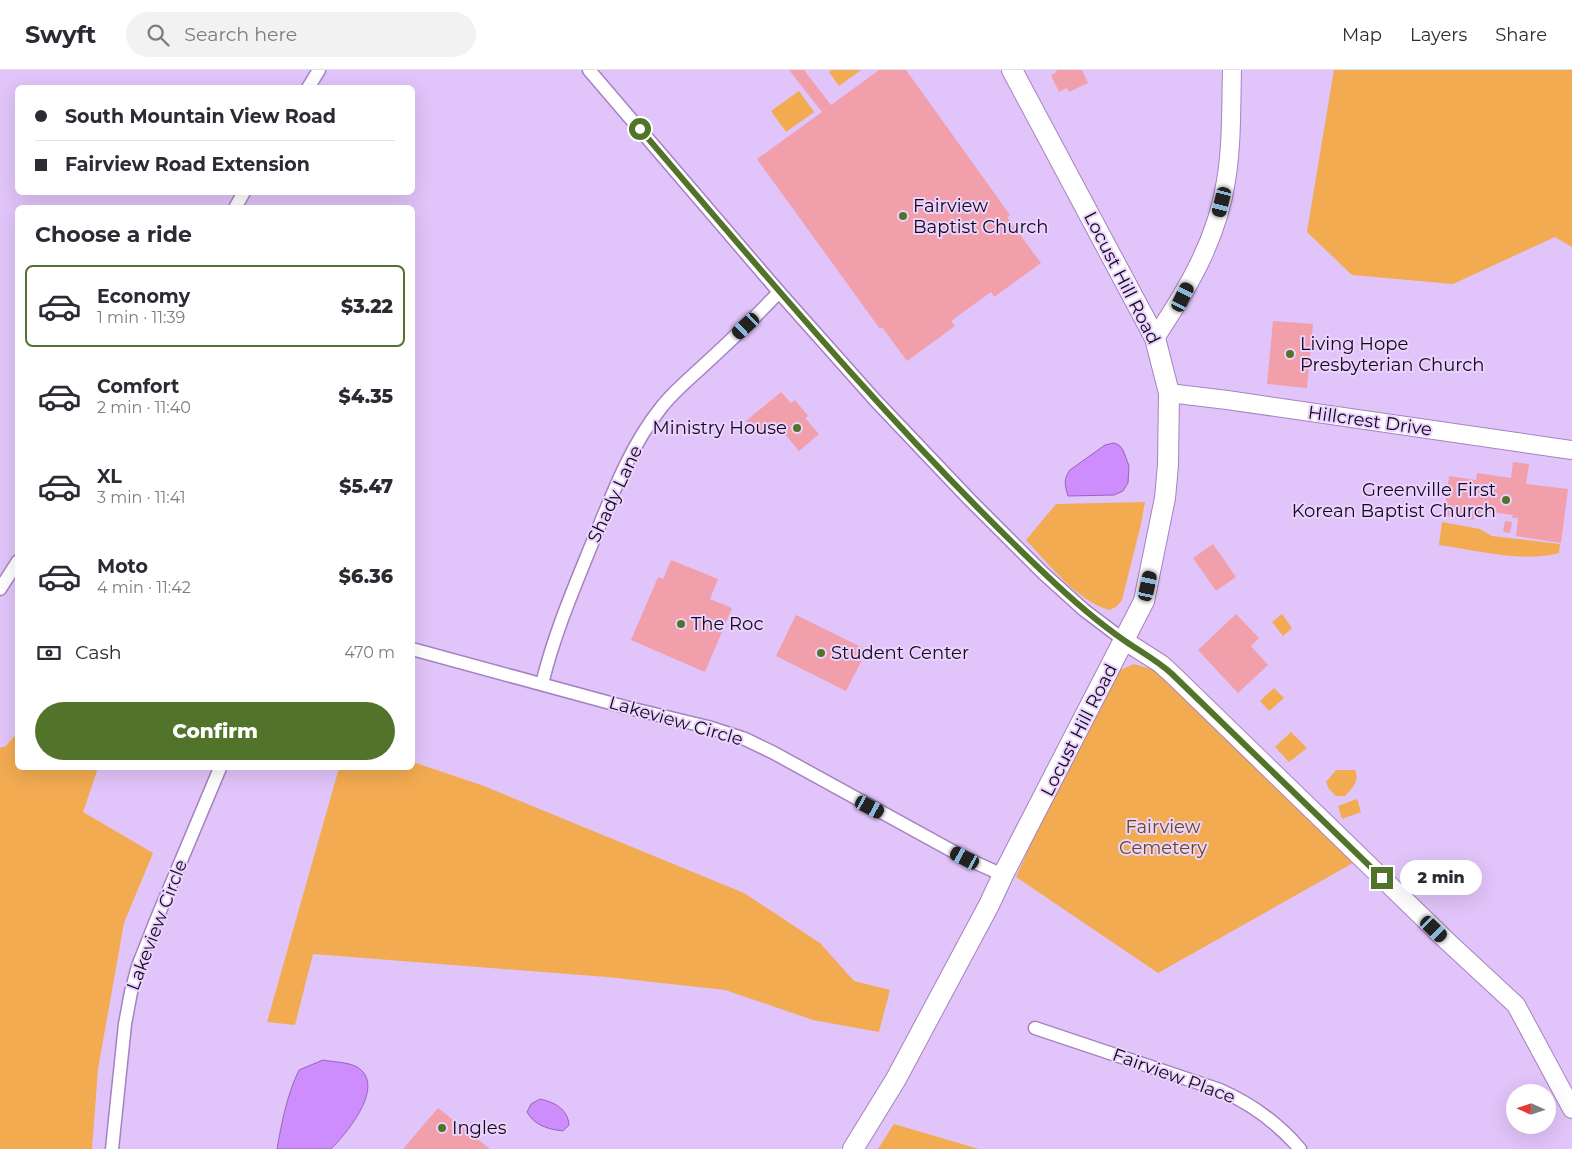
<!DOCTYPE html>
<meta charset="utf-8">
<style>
:root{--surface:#fff;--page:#f2f2f3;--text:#2b2b33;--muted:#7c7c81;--line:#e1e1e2;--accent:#52732a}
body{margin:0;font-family:Montserrat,sans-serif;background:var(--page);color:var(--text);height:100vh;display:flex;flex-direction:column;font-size:19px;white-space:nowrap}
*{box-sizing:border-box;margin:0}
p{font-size:16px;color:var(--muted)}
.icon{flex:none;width:28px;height:28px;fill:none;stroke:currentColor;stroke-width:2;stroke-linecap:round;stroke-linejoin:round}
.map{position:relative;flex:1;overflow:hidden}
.panel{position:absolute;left:15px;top:135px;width:400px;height:565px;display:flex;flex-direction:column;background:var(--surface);border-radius:8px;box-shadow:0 5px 20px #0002}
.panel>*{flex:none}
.top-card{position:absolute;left:15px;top:15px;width:400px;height:110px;border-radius:8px;box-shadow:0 5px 20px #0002;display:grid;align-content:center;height:110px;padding:0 20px;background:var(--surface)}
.needle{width:32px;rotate:273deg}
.buttons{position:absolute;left:1506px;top:1014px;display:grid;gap:10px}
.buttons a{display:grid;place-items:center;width:50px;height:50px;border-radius:50%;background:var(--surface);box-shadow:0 5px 20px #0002;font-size:25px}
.end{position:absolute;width:22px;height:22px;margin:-11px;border:6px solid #52732a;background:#fff;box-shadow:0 0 0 2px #fff}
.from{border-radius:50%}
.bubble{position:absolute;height:35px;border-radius:18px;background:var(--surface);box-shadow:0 5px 20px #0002;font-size:16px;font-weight:800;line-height:35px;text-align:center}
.car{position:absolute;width:15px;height:30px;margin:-15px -8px;border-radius:6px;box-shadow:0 0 4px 1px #0007;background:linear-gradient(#222 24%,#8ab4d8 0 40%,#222 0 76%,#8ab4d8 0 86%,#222 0)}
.top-card b{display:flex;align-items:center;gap:18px;height:48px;font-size:19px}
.top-card b+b{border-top:1px solid var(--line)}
.top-card i{width:12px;height:12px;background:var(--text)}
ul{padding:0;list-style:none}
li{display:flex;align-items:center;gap:15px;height:82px;margin:0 10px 8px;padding:0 10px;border:2px solid transparent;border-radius:8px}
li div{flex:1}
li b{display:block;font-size:19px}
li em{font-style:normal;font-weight:800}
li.selected{border-color:var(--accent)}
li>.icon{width:45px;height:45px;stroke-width:1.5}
h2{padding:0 20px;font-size:22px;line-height:60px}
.pay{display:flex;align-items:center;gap:12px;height:55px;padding:0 20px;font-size:19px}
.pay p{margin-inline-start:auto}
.primary-button{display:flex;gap:10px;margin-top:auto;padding:10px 20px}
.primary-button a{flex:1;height:58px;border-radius:30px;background:var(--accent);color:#fff;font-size:20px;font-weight:800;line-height:58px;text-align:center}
header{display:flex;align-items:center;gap:30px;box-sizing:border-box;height:70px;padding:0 25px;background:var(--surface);border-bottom:1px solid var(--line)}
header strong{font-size:24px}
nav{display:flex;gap:28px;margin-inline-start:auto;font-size:18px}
.search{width:350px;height:45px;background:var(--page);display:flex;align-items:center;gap:12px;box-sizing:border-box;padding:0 18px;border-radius:28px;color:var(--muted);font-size:19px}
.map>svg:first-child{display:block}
.green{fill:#f2ab51}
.water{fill:#ce8dfc;stroke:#9664b9}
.building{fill:#f19fab}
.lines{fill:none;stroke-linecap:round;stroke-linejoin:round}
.street-casing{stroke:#a682c1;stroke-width:15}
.secondary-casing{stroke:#a682c1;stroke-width:20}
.primary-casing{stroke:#a682c1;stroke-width:22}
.street{stroke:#fff;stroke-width:12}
.secondary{stroke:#fff;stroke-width:18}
.primary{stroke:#fff;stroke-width:20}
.route{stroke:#52732a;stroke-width:6}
.poi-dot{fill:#52732a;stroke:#ead4fd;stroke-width:2}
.labels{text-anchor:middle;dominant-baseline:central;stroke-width:4;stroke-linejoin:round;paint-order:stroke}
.poi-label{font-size:18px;fill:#14061d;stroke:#ead4fd;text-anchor:start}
.street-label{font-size:18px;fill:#14061d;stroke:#ead4fd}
.park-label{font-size:18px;fill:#6a4718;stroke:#ead4fd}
</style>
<header>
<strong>Swyft</strong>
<div class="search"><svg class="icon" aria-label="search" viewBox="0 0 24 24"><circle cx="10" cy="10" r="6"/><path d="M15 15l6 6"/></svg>Search here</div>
<nav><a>Map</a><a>Layers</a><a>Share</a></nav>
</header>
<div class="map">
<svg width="1572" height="1079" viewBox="0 0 1572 1079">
<rect width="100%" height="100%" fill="#e1c4f9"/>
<g class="green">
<path d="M832,0H861L839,16L829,2Z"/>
<path d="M1334,0H1572V177L1555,167L1453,214L1352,205L1307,162Z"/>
<path d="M799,21L814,42L786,62L771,41Z"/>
<path d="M1145,432L1141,454L1122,530L1116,537L1109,540C1076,530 1050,495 1026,470L1056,434Z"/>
<path d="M1442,452L1480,459L1492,466L1560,474L1559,483C1523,493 1476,480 1439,475Z"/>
<path d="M1282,544L1292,558L1283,566L1272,552Z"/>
<path d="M1134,594L1154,600L1353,793L1158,903L1016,807L1044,744L1118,601Z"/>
<path d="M1274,618L1284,628L1269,641L1260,631Z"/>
<path d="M1291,662L1307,678L1289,692L1275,677Z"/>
<path d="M17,663L18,698H98L83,742L153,783L124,853L98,999L92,1079H0V678L6,676Z"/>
<path d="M413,692L484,716L744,823L820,873L854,911L890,920L879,962L813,950L725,920L607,907L313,884L295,955L267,952L339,698H412Z"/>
<path d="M1336,700H1355C1360,712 1352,718 1345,726H1336L1329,719L1326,712Z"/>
<path d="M1357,729L1361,742L1342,749L1338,736Z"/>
<path d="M894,1054L979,1079H878Z"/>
</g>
<g class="water">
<path d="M1114,373L1119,375L1123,380L1129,396L1128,413L1123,421L1114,425L1068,426C1065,416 1063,409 1070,400L1105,375Z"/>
<path d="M323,990C333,992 348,992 357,997C387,1015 347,1063 331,1079H277C282,1051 287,1025 299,1000Z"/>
<path d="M540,1029C554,1032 568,1039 569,1055L563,1061C548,1059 535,1056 527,1042L531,1034Z"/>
</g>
<g class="building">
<path d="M789,0H804L831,35L879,0H906L1010,145L1007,147L1041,193L994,227L991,222L951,251L955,256L907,291L882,257L880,259L757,89L822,42Z"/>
<path d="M1056,0H1082L1088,13L1069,22L1067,18L1059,22L1051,5L1057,2Z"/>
<path d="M1273,251L1313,254L1307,318L1267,314Z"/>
<path d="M781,322L791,333L795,330L808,346L805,348L819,364L799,381L774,351L757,365L746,351Z"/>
<path d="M1513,392L1529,394L1526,414L1568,419L1561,473L1516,466L1518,448H1512L1513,445L1483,441L1482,447L1474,446L1473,450L1444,446L1449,406L1476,410L1477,403L1511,408Z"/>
<path d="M1505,451L1512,452L1510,463L1503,462Z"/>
<path d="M1213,474L1236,507L1216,521L1193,488Z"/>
<path d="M671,490L718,509L710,529L732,538L705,602L631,570L658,507L663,509Z"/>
<path d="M1236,544L1259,568L1251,576L1268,595L1238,623L1198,580Z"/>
<path d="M796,545L867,580L846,621L776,586Z"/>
<path d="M438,1038L490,1079H403Z"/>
</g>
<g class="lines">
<defs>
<g id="street">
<path d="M589,0L779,222L875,330L969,429L1043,503L1084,540L1125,571"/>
<path d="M308,18L319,0"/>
<path d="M235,138L244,122"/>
<path d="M0,519L18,491"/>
<path d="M412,579L625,637L708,657L745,669L774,683L965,788L1003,805"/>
<path d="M542,614C554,564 574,518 593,471C612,426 629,378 660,339C672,323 688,310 703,296C729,272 755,248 779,222"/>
<path d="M1035,958L1220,1020C1252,1034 1277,1052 1300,1079"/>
<path d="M112,1079L125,954L131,922L138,896L157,848L220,698"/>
</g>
<g id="secondary">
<path d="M1155,268C1187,220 1217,170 1226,111C1232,75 1231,37 1232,0"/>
<path d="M1169,323L1227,330L1572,380"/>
<path d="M1125,571L1161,594L1172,604L1447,871L1516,935L1572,1039"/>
</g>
<path id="primary" d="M853,1079L896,1009L989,835L1003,805L1144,531L1165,428L1168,395L1169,323L1155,268L1012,0"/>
</defs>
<use href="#street" class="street-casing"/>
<use href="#secondary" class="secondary-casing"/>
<use href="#primary" class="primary-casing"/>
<use href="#street" class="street"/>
<use href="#secondary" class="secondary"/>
<use href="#primary" class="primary"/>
</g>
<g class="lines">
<path class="route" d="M640,59C770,211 898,364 1043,502C1069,527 1096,551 1125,571C1141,582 1158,591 1172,604L1382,808"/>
</g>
<g class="poi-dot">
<circle cx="903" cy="146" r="5"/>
<circle cx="1290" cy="284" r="5"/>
<circle cx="797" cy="358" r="5"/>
<circle cx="1506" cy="430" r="5"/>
<circle cx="681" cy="554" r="5"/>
<circle cx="821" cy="583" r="5"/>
<circle cx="442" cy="1058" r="5"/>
</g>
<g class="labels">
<g class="poi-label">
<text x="913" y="136">Fairview<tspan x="913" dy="21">Baptist Church</tspan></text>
<text x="1300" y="274">Living Hope<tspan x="1300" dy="21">Presbyterian Church</tspan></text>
<text x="787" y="358" text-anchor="end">Ministry House</text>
<text x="1496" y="420" text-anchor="end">Greenville First<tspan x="1496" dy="21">Korean Baptist Church</tspan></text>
<text x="691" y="554">The Roc</text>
<text x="831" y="583">Student Center</text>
<text x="452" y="1058">Ingles</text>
</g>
<g class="street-label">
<text transform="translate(1122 208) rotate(63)">Locust Hill Road</text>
<text transform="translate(1370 351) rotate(8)">Hillcrest Drive</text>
<text transform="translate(615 424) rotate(-65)">Shady Lane</text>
<text transform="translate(676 651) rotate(16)">Lakeview Circle</text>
<text transform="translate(1079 660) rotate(-63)">Locust Hill Road</text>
<text transform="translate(157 855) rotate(-69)">Lakeview Circle</text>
<text transform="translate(1174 1006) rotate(20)">Fairview Place</text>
</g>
<g class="park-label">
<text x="1163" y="757">Fairview<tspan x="1163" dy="21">Cemetery</tspan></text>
</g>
</g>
</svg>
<div class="buttons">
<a><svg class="needle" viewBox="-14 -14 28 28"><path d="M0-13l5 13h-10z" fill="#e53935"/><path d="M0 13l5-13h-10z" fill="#7c7c81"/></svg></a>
</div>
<i class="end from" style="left:640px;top:59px"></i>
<i class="end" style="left:1382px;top:808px"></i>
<div class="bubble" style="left:1400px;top:790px;width:82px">2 min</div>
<i class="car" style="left:1222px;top:132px;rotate:194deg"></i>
<i class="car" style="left:1183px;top:227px;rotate:26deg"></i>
<i class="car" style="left:746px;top:256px;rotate:227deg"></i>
<i class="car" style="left:1148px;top:516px;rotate:12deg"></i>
<i class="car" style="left:870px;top:737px;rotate:118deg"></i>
<i class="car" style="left:965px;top:788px;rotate:298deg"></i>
<i class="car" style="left:1434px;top:859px;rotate:134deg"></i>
<div class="top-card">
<b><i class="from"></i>South Mountain View Road</b>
<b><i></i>Fairview Road Extension</b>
</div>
<section class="panel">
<h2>Choose a ride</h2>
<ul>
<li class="selected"><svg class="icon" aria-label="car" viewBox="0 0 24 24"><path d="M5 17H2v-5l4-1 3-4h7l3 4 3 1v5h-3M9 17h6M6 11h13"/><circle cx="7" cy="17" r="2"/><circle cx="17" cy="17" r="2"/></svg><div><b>Economy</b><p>1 min · 11:39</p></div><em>$3.22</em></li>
<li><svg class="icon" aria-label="car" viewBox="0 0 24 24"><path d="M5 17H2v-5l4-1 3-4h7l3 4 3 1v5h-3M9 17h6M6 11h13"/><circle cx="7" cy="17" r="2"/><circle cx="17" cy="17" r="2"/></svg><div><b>Comfort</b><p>2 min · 11:40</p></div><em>$4.35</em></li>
<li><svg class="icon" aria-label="car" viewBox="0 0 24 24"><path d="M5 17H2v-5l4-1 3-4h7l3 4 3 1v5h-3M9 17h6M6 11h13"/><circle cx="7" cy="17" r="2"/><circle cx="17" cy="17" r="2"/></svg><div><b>XL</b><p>3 min · 11:41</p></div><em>$5.47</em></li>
<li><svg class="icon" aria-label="car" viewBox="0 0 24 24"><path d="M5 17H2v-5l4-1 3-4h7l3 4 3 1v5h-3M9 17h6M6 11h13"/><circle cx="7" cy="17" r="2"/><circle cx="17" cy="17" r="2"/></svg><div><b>Moto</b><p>4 min · 11:42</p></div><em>$6.36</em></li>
</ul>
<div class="pay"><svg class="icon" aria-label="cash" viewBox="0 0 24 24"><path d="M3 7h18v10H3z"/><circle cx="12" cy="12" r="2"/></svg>Cash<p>470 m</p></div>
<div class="primary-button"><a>Confirm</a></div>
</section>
</div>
